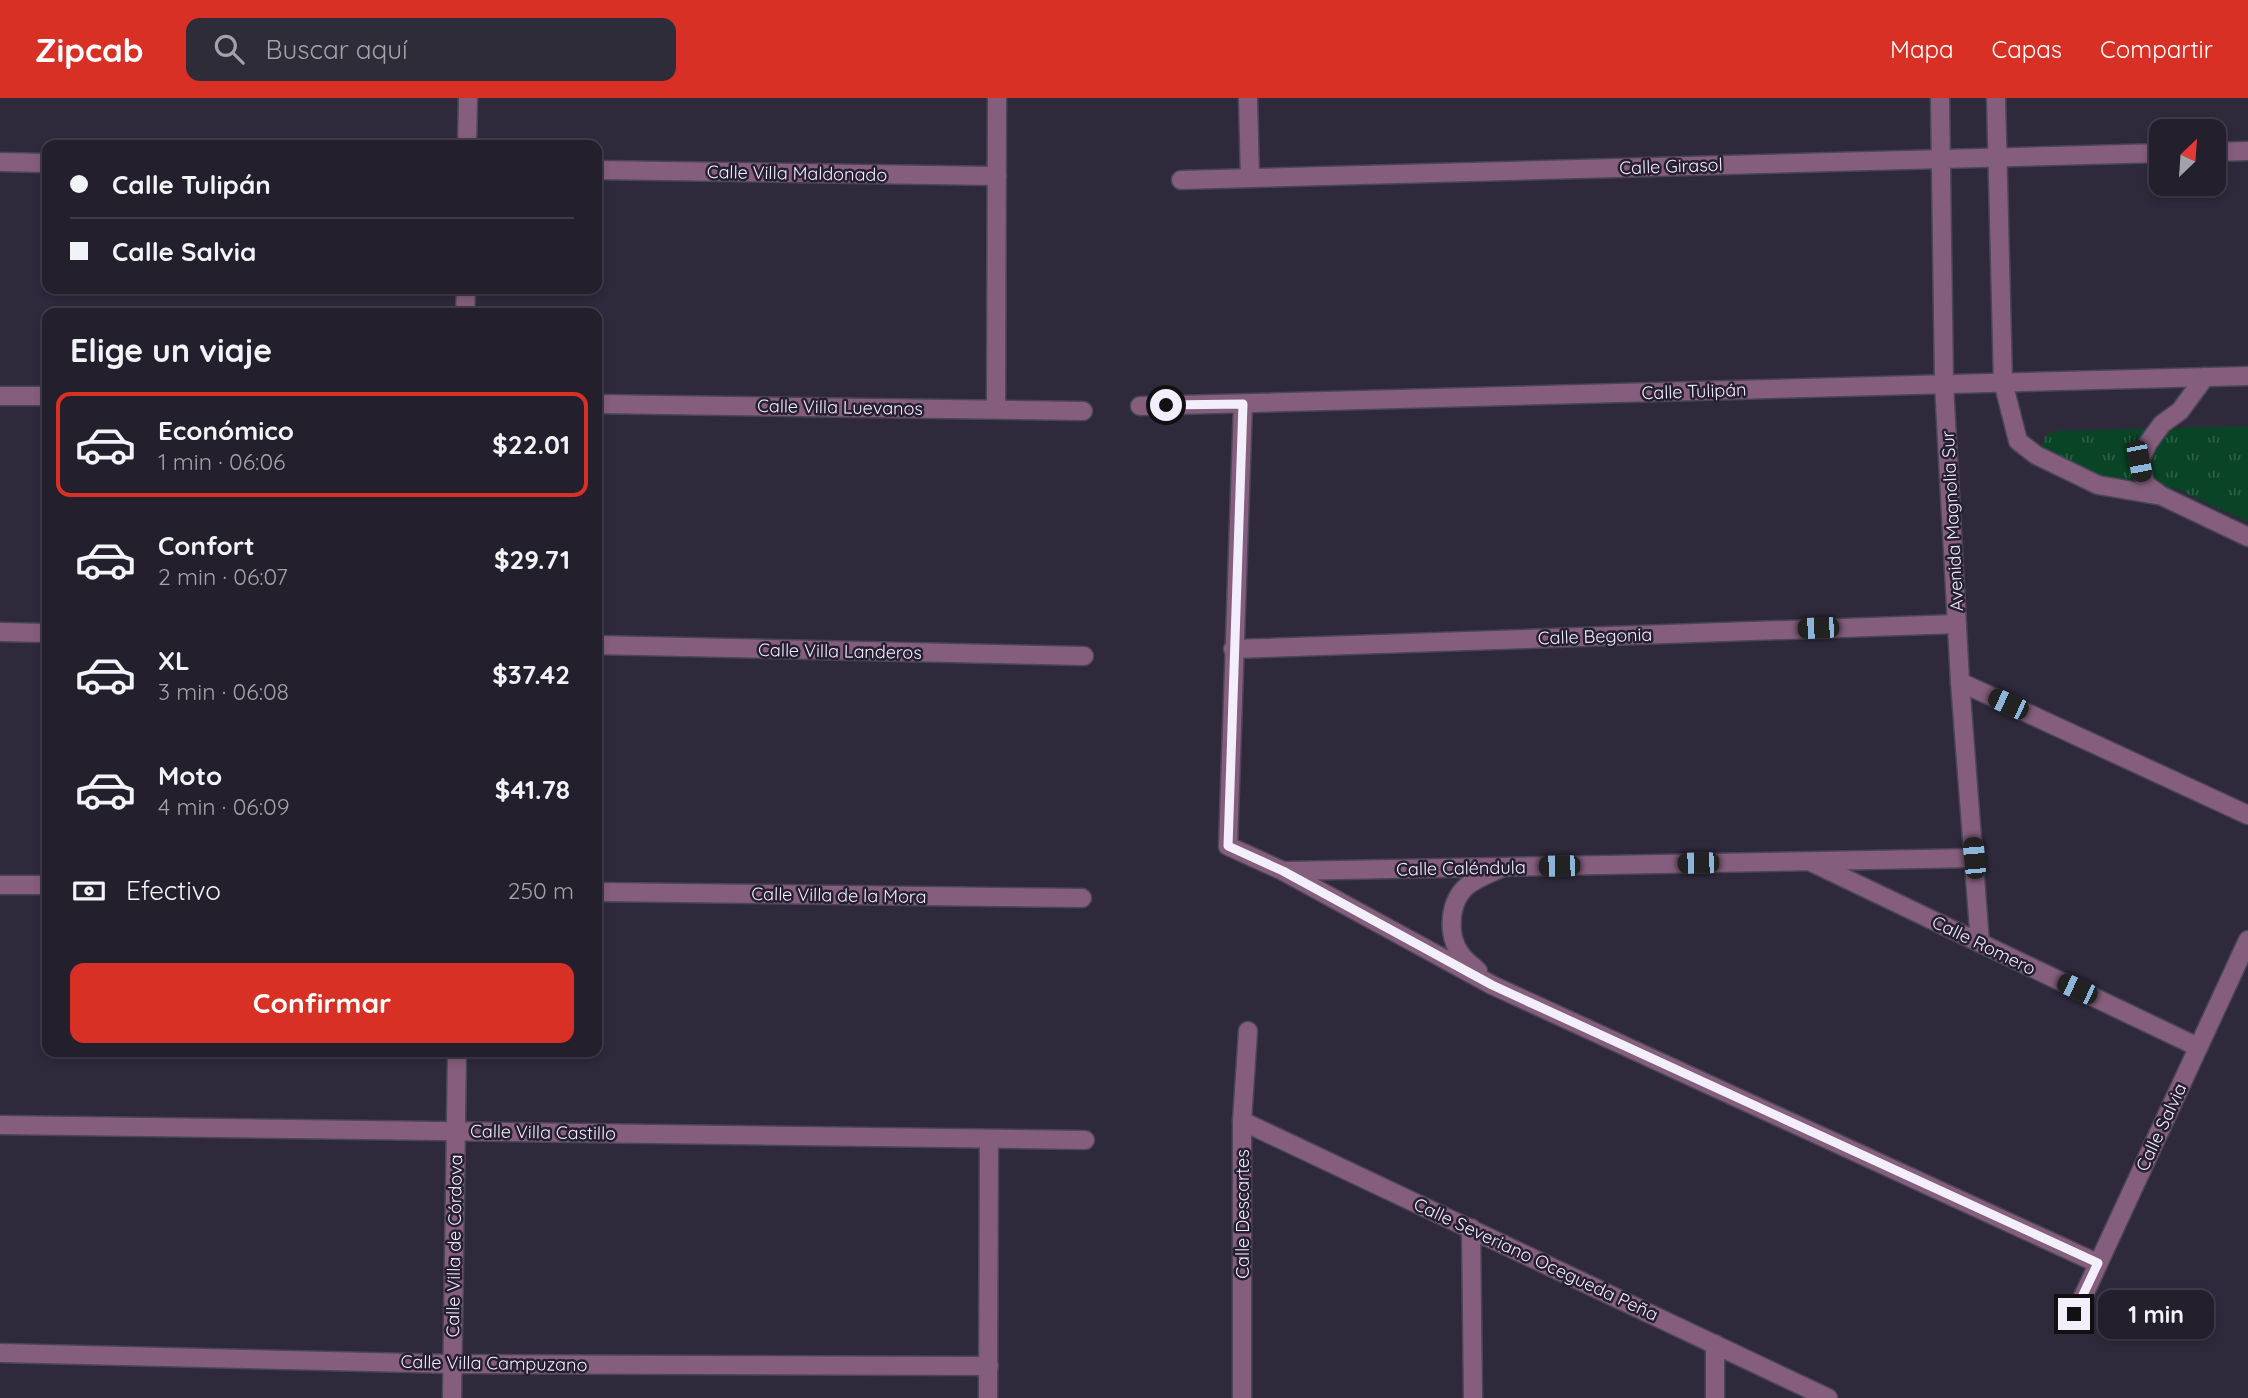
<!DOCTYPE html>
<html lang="es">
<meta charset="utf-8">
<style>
:root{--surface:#231f2d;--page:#2f2c39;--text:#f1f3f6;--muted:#a3a2aa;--line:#403d49;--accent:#d93025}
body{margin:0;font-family:Quicksand,sans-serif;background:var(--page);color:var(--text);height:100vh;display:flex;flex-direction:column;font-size:26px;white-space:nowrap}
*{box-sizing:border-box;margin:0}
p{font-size:23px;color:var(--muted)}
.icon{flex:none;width:38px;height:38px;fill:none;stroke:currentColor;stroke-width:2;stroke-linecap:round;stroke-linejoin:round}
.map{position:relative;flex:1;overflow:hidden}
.drawer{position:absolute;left:42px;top:210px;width:560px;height:749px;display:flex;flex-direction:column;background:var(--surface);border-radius:14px;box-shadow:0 4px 10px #0003,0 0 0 2px var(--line)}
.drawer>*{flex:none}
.hud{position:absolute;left:42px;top:42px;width:560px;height:154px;border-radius:14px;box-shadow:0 4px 10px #0003,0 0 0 2px var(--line);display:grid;align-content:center;height:154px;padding:0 28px;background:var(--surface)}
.needle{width:46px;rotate:25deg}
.tools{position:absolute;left:2149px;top:21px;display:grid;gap:14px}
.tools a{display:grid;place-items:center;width:77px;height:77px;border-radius:14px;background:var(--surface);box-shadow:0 4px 10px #0003,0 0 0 2px var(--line);font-size:35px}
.end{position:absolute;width:32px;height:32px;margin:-16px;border:9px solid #f2eefb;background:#111;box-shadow:0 0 0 4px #111}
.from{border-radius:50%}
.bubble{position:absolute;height:49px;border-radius:14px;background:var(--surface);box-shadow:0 4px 10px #0003,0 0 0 2px var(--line);font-size:23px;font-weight:700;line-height:49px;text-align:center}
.car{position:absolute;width:21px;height:42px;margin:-21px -10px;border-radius:9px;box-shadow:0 0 5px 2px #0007;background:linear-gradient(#222 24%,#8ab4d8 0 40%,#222 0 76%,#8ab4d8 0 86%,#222 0)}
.hud b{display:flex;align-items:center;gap:24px;height:66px;font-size:26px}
.hud b+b{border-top:2px solid var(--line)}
.hud i{width:18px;height:18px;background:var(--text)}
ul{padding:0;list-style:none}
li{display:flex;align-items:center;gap:21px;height:105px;margin:0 14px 10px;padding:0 14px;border:4px solid transparent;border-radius:14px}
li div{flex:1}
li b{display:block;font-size:26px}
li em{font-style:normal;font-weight:700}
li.active{border-color:var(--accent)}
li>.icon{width:63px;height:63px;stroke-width:1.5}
h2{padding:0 28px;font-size:32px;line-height:84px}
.pay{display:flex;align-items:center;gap:18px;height:77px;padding:0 28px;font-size:26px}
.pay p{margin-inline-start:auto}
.action{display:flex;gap:14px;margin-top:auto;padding:14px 28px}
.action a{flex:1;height:80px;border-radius:14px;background:var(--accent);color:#fff;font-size:28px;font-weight:700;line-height:80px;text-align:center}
header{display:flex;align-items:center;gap:42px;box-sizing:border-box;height:98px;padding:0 35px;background:var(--accent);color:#fff}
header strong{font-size:33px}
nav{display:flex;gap:38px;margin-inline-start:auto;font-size:24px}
.search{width:490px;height:63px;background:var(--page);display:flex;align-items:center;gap:18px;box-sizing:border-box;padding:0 24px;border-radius:14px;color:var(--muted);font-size:26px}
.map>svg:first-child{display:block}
.grass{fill:url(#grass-tufts)}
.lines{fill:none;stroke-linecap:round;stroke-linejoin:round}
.street-casing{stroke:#4a4557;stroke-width:21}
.street{stroke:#845e7c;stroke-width:18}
.route{stroke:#f2eefb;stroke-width:9}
.labels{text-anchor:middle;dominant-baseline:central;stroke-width:5;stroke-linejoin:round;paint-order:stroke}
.street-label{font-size:18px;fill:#f2eefb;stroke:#261f32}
</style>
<header>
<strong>Zipcab</strong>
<div class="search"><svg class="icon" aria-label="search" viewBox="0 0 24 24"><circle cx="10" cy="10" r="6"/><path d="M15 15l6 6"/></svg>Buscar aquí</div>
<nav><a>Mapa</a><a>Capas</a><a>Compartir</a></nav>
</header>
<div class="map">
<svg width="2248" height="1300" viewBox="0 0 2248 1300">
<defs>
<pattern id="grass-tufts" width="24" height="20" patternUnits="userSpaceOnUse" patternTransform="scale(1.75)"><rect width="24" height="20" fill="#094426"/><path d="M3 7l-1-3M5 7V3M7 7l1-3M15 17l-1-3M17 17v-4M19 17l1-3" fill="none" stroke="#2d5f46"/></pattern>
</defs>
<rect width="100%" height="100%" fill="#2f293c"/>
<path class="grass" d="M2248,328V424L2175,390L2129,397L2041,351L2045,338L2055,333Z"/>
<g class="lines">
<defs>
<g id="street">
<path d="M1248,0L1250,80"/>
<path d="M1940,0L1944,286L1960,584L1980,845"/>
<path d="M1996,0L2003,284L2018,343L2036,357L2098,387L2162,398L2248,439"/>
<path d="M467,47L468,0"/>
<path d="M2214,54L2248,53"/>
<path d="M0,64L47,65"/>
<path d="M597,72L997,78"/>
<path d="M1181,82L2161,55"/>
<path d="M465,215L466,191"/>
<path d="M0,298H47"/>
<path d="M597,306L1083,313"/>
<path d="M1243,306L1228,748L1283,773L1492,887L2097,1165"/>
<path d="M1140,308L2248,278"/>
<path d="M996,311L997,0"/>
<path d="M2159,396L2146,387L2139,364L2148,345L2162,326L2180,313L2205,279"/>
<path d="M0,534L47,535"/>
<path d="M597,547L1084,558"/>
<path d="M1233,551L1957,526"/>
<path d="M1960,584L2248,717"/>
<path d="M1813,765L2198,949"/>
<path d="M1285,773L1974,760"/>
<path d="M0,787H47"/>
<path d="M597,794L1082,800"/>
<path d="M1478,873C1473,868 1467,864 1462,858C1446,838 1448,800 1471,785C1480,779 1491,775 1501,770"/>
<path d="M1242,1023L1828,1300"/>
<path d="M0,1027L1085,1042"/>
<path d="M1471,1130L1473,1300"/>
<path d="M2075,1216L2248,842"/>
<path d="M1715,1246V1300"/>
<path d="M0,1255L453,1266L989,1268"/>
<path d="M452,1300L457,954"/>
<path d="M988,1300L989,1041"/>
<path d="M1242,1300V1023L1248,933"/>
</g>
</defs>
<use href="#street" class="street-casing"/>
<use href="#street" class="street"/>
</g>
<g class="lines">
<path class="route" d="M1166,307L1243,306L1228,748L1283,773L1492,887L2098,1165L2074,1216"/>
</g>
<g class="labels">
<g class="street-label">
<text transform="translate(1671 68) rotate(-2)">Calle Girasol</text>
<text transform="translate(797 75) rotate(1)">Calle Villa Maldonado</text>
<text transform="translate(1694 293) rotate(-2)">Calle Tulipán</text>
<text transform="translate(840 309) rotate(1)">Calle Villa Luevanos</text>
<text transform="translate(1952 423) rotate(-93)">Avenida Magnolia Sur</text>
<text transform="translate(1595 538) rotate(-2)">Calle Begonia</text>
<text transform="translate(840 553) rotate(1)">Calle Villa Landeros</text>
<text transform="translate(1461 770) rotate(-1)">Calle Caléndula</text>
<text transform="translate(839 797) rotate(1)">Calle Villa de la Mora</text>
<text transform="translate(1984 847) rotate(26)">Calle Romero</text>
<text transform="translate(2161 1029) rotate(-65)">Calle Salvia</text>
<text transform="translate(543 1034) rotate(1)">Calle Villa Castillo</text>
<text transform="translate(1242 1116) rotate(-90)">Calle Descartes</text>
<text transform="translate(454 1148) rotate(-89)">Calle Villa de Córdova</text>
<text transform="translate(1536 1161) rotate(25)">Calle Severiano Ocegueda Peña</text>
<text transform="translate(494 1265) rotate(1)">Calle Villa Campuzano</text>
</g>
</g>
</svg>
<div class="tools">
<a><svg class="needle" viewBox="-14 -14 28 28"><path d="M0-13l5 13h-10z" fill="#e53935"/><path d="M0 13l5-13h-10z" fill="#a3a2aa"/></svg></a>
</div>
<i class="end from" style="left:1166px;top:307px"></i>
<i class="end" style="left:2074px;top:1216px"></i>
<div class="bubble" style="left:2098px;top:1192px;width:116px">1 min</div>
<i class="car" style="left:2139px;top:363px;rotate:169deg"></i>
<i class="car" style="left:1818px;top:530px;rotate:268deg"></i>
<i class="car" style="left:2008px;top:606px;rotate:295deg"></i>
<i class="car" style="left:1974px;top:760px;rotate:355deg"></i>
<i class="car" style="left:1698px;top:765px;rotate:269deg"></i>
<i class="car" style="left:1559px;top:768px;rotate:269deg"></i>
<i class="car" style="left:2077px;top:891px;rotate:295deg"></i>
<div class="hud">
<b><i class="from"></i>Calle Tulipán</b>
<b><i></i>Calle Salvia</b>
</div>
<section class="drawer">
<h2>Elige un viaje</h2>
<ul>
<li class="active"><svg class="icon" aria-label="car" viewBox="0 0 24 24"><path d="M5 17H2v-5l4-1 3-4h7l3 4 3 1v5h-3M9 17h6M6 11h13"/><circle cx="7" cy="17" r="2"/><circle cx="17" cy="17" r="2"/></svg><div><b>Económico</b><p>1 min · 06:06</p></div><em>$22.01</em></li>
<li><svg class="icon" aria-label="car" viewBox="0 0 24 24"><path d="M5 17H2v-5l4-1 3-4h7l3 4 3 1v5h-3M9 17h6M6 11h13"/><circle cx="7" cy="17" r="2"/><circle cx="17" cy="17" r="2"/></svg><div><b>Confort</b><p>2 min · 06:07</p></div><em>$29.71</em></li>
<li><svg class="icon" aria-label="car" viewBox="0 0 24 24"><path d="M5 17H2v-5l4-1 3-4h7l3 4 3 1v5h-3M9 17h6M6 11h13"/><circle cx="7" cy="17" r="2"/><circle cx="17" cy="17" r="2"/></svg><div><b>XL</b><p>3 min · 06:08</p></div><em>$37.42</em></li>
<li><svg class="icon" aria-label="car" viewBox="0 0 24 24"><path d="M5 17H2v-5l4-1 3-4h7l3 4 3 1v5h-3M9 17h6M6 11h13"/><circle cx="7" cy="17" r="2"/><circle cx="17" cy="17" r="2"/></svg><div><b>Moto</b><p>4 min · 06:09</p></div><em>$41.78</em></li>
</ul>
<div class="pay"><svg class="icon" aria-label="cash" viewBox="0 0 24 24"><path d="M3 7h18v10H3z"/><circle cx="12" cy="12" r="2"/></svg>Efectivo<p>250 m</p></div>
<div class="action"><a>Confirmar</a></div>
</section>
</div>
